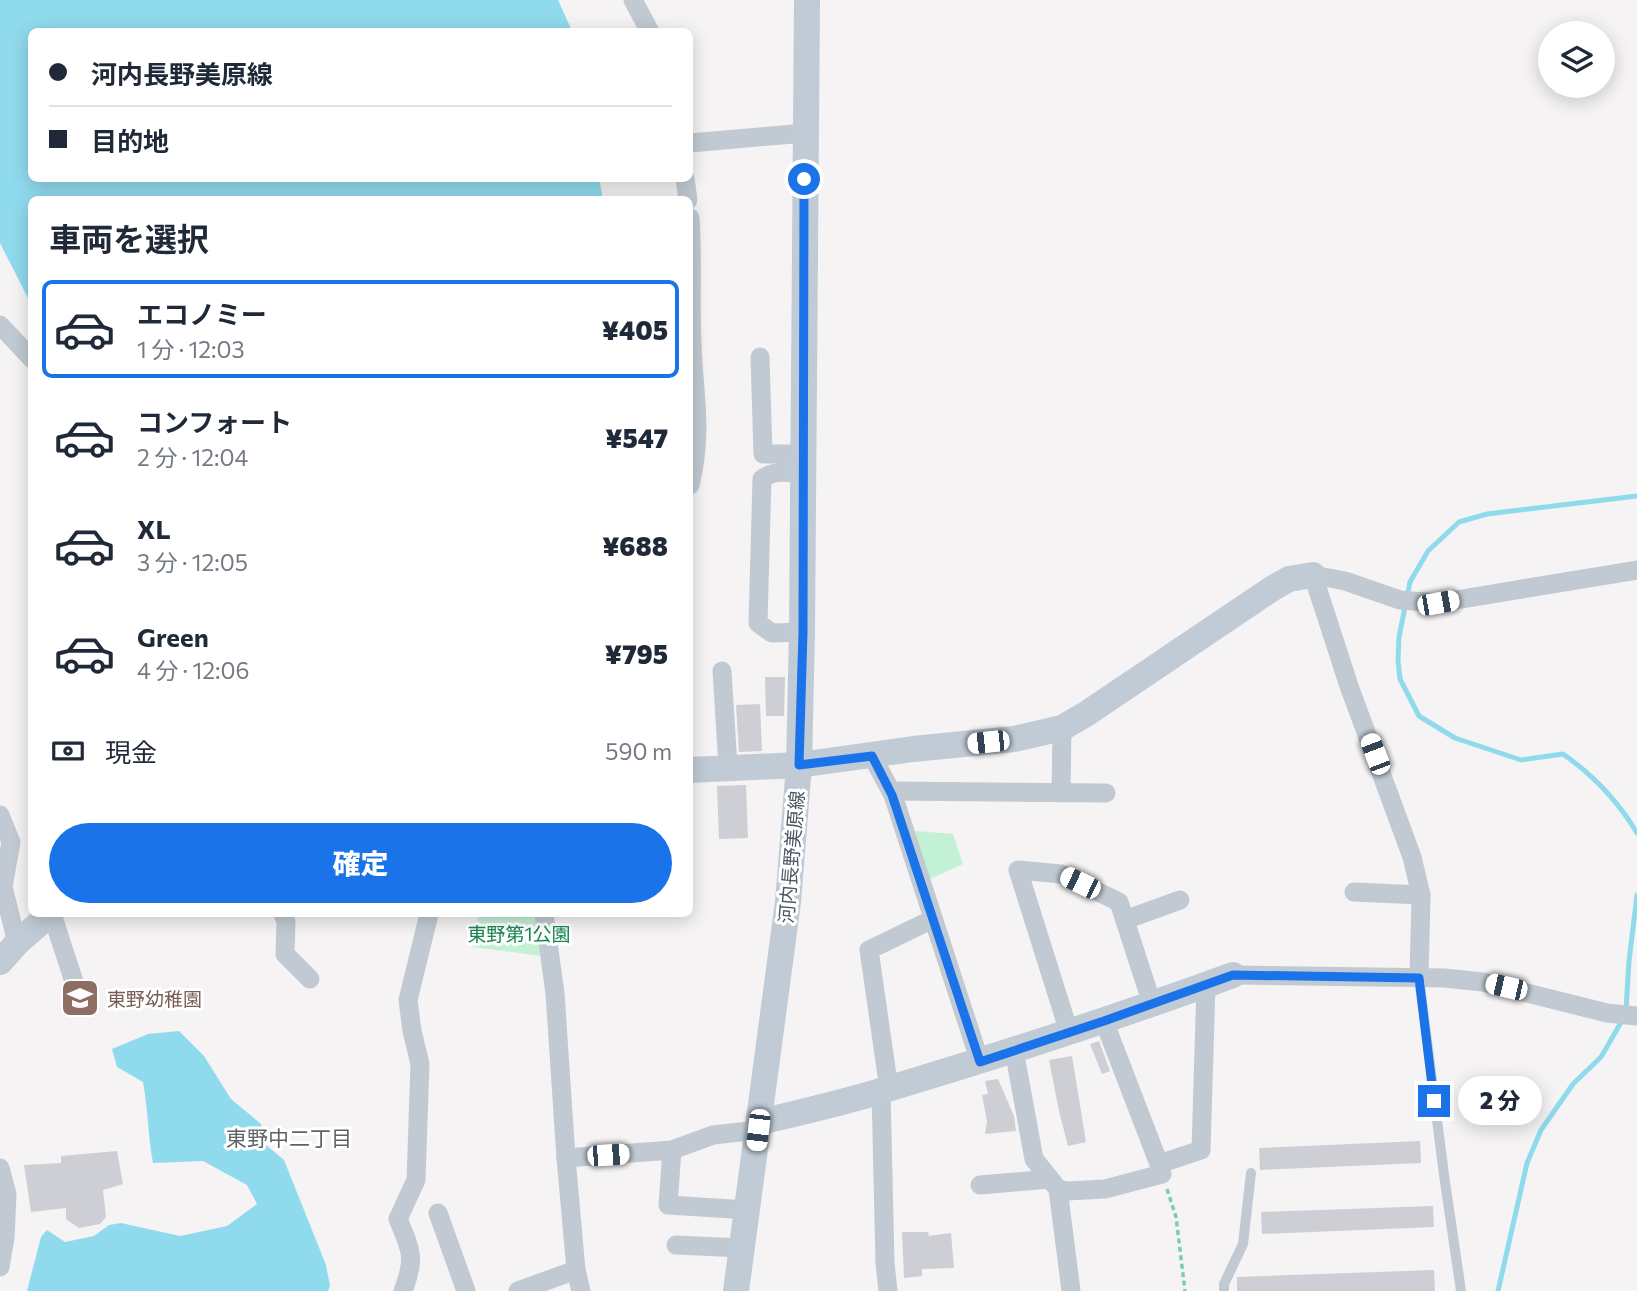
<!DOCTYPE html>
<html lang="ja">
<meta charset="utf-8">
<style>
:root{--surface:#fff;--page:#f6f6f7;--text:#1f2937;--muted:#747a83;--line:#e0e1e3;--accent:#1a73e8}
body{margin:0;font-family:Commissioner,"Noto Sans JP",sans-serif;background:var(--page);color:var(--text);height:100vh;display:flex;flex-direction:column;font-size:26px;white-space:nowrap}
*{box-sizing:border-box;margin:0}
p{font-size:23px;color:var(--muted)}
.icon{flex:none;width:38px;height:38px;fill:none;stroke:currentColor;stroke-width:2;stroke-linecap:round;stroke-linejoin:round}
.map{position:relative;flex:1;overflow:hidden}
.panel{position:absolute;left:28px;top:196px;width:665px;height:721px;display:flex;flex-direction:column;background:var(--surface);border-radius:10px;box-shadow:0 4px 18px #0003}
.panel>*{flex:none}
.guide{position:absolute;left:28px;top:28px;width:665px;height:154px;border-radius:10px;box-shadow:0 4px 18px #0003;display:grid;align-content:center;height:154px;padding:0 21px;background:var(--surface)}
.buttons{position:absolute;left:1538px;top:21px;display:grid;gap:14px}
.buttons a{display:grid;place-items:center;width:77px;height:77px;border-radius:50%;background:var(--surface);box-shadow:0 4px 18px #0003;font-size:35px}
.end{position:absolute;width:32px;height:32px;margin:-16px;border:9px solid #1a73e8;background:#fff;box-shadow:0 0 0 4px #fff}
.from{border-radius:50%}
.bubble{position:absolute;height:49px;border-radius:24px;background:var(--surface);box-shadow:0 4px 18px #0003;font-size:23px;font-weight:800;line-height:49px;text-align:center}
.car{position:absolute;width:21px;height:42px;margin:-21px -10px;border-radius:9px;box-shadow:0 0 5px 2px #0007;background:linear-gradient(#fff 24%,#345 0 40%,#fff 0 76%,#345 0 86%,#fff 0)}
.guide b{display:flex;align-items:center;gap:24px;height:66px;font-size:26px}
.guide b+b{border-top:2px solid var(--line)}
.guide i{width:18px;height:18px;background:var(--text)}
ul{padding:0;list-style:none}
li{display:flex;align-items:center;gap:21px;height:98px;margin:0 14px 10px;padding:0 7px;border:4px solid transparent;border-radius:10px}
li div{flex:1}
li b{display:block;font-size:26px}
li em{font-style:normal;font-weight:800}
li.active{border-color:var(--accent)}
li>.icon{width:63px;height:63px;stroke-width:1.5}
h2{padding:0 21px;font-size:32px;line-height:84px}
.pay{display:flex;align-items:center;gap:18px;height:77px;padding:0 21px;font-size:26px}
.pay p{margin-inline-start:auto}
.cta{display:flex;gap:14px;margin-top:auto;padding:14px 21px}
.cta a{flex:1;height:80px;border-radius:42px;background:var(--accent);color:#fff;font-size:28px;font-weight:800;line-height:80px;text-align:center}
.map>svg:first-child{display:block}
.green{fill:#c3f1d5}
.water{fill:#90daee}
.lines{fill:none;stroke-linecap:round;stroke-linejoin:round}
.stream{stroke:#90daee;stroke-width:5}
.building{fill:#cdcfd5}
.path{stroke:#7ad0a6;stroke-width:3.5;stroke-dasharray:5 3.5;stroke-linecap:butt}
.lane{stroke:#c1cad2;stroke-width:10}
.street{stroke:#c1cad2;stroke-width:19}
.secondary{stroke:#c1cbd6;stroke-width:26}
.route{stroke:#1a73e8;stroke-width:9}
.labels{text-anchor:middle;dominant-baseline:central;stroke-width:6;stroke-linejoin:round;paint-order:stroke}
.street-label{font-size:19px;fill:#4a5661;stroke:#fff}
.park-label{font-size:19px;fill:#17864f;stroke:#fff}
.education-label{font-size:19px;fill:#785e54;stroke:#fff;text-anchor:start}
.neighbourhood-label{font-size:21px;fill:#5f6368;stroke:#fff}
</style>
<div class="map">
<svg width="1637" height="1291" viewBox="0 0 1637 1291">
<rect width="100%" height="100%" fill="#f5f3f3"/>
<g class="green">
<path d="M904,830L953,834L963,864L930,879Z"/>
<path d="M479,914H536L542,956L473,947Z"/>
</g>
<g class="water">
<path d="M0,0H558L572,31L32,32V178H599L603,199L32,200L31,304L0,243Z"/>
<path d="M179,1031L204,1056L231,1099L261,1124L266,1145L284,1160L326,1265L330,1286L328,1291H27L41,1237L47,1230L65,1242L94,1236L109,1225L121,1223L180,1236L227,1226L257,1204L247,1185L203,1161L153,1163C148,1136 148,1109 143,1082L117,1067L112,1049L148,1034Z"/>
</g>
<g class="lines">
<g class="stream">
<path d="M1637,496L1487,514L1459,522L1428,551L1410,582L1399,637L1398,660L1400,679L1419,716L1455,738L1521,760L1563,754C1593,775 1618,801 1637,833"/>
<path d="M1626,1010L1629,961L1637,895"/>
<path d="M1498,1291L1527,1163L1541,1130L1573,1084L1601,1057L1623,1019"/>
</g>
</g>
<g class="building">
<path d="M765,677H785L784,716H766Z"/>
<path d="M760,704L762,751L739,752L736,705Z"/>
<path d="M746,785L748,838L719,839L717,786Z"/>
<path d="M1099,1041L1110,1071L1102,1074L1090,1044Z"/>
<path d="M1072,1056L1086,1142L1068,1146L1059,1111L1049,1060Z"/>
<path d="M998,1079L1014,1116L1016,1131L985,1134L987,1121L982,1095L988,1094L985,1081Z"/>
<path d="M1420,1141L1421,1163L1260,1170L1259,1148Z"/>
<path d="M117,1151L123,1184L103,1190L106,1217L100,1224L79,1228L66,1219V1208L31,1212L24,1165L61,1163V1156Z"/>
<path d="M1433,1206L1434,1227L1262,1234L1261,1212Z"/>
<path d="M902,1232H928L929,1236L951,1233L954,1268L922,1269V1276L904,1278Z"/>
<path d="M1434,1270L1435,1291H1237V1277Z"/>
</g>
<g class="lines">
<path class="path" d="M1167,1189L1176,1217L1185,1291"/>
<g class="lane">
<path d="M1419,978L1444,1175L1461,1291"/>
<path d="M1224,1291V1284L1243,1244L1251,1173"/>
</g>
<g class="street">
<path d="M633,0L650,32"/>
<path d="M690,143L805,133"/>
<path d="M685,178L688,200"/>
<path d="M690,218C693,260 690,302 692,344C694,396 703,432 690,485"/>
<path d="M0,325L32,359"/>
<path d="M760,357L763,454H803"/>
<path d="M802,632L772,633L758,623L762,479C774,470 788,472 803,473"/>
<path d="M722,671L728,767"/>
<path d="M872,756L893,795L980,1062"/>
<path d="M891,791L1106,793"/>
<path d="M1061,793L1062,728"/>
<path d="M0,815L11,842L3,887L17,943"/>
<path d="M1354,892L1421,895"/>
<path d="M52,914L78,994"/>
<path d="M283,914L286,922L285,954L310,979"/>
<path d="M544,914L555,993L566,1158L576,1270L581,1291"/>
<path d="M1125,920L1180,900"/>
<path d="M1233,975L1444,978L1483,982L1607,1013L1637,1016"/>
<path d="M1419,978L1421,895L1412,857L1349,686L1313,575L1345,581L1400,600L1438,603L1637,570"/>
<path d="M1104,1021L1159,1164L1201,1150L1206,985"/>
<path d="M1069,1032L1018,870L1061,874L1119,902L1152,1004"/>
<path d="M1014,1050L1034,1159L1058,1189L1067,1191L1105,1189L1162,1174"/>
<path d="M889,1089L869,950L933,919"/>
<path d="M881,1091L885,1263L888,1291"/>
<path d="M672,1150L668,1205L748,1210"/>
<path d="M566,1158L672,1150L713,1135L758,1130"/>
<path d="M0,1168L7,1194L5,1238L0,1267"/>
<path d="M980,1185L1050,1179"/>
<path d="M1058,1189L1071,1291"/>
<path d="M438,1213L466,1291"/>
<path d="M676,1245L742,1248"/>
<path d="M403,1291C416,1258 411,1250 398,1219L416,1180L420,1064L412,1031L408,1000L429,914"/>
<path d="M518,1291L576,1270"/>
</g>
<g class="secondary">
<path d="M690,770L799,765L913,749L1014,739L1062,728L1086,714L1273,588L1289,579L1313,575"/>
<path d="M0,962L17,943L50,914"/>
<path d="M760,1122C801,1112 843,1103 884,1090C1001,1055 1118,1017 1233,975"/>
<path d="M736,1291L788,902L799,765L802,632L807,0"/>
</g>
</g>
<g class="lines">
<path class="route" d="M804,179L803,632L799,765L872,756L892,795L980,1062L1104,1021L1233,975L1419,978L1434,1101"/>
</g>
<defs>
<symbol id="school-square" viewBox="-11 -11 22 22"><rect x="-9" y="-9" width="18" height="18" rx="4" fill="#8d6e63" stroke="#fff"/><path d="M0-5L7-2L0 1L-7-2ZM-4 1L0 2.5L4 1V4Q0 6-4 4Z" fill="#fff"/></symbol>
</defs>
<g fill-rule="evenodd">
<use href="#school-square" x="58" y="976" width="44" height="44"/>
</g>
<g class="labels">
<g class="street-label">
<text transform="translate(791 857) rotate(-85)">河内長野美原線</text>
</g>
<g class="park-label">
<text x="519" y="933">東野第1公園</text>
</g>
<g class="education-label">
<text x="107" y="998">東野幼稚園</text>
</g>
<g class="neighbourhood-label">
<text x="289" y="1137">東野中二丁目</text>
</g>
</g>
</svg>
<div class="buttons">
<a><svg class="icon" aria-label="layers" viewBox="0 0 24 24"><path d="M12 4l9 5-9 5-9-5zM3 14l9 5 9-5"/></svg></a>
</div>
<i class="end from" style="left:804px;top:179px"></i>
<i class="end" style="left:1434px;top:1101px"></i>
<div class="bubble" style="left:1458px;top:1076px;width:84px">2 分</div>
<i class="car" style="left:1438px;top:603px;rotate:80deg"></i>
<i class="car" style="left:988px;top:742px;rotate:264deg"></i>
<i class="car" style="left:1375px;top:754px;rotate:339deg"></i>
<i class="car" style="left:1080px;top:883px;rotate:296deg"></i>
<i class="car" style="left:1506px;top:987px;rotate:283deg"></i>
<i class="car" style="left:758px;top:1130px;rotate:187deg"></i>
<i class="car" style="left:608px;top:1155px;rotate:86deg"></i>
<div class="guide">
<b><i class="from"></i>河内長野美原線</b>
<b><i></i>目的地</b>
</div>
<section class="panel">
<h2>車両を選択</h2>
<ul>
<li class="active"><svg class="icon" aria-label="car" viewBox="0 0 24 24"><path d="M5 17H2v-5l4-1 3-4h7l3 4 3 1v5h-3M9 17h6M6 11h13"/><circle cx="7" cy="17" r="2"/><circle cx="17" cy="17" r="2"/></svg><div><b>エコノミー</b><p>1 分 · 12:03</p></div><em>¥405</em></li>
<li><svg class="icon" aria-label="car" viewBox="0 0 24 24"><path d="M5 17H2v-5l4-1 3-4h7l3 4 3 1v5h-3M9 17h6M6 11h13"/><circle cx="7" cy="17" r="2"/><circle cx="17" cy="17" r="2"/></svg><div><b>コンフォート</b><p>2 分 · 12:04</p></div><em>¥547</em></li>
<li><svg class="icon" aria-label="car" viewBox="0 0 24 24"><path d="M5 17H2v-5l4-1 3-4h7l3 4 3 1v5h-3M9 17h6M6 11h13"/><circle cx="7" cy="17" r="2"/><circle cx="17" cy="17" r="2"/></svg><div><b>XL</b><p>3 分 · 12:05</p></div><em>¥688</em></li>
<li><svg class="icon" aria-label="car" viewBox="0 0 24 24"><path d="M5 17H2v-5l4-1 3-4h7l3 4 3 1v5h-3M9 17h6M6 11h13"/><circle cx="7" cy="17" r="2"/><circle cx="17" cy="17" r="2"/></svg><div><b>Green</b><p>4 分 · 12:06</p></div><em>¥795</em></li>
</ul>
<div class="pay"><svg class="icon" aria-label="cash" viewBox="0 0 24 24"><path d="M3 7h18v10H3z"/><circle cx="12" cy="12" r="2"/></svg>現金<p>590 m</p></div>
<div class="cta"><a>確定</a></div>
</section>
</div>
